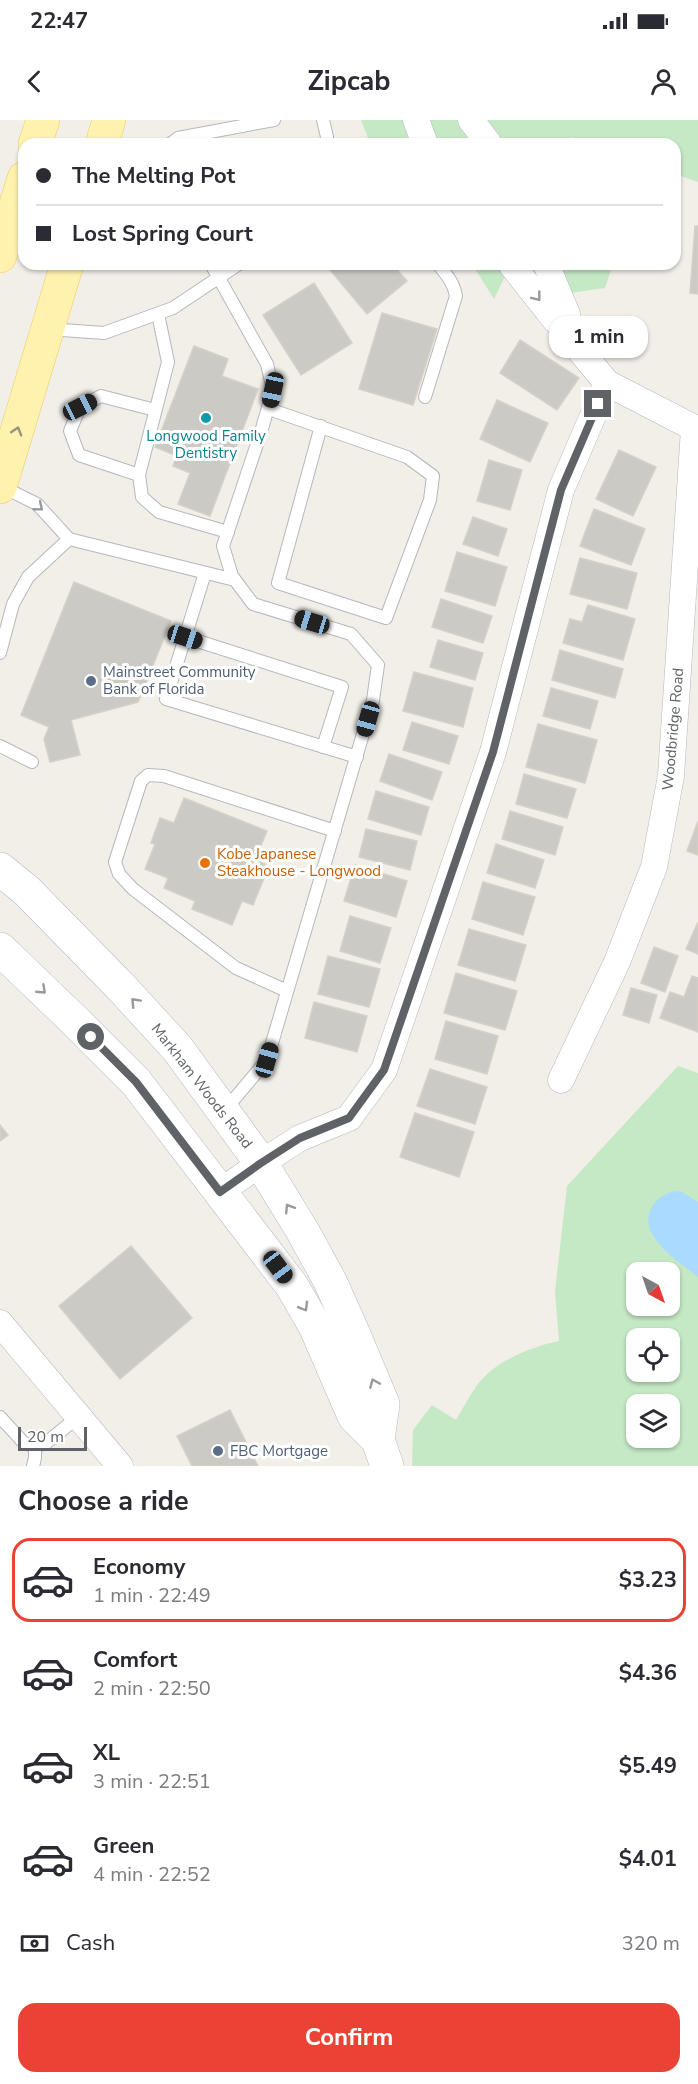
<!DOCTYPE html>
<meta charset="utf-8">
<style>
:root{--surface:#fff;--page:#f7f7f7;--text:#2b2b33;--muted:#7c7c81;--line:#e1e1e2;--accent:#ea4335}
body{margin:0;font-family:"Nunito Sans",sans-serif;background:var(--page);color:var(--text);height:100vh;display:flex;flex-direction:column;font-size:22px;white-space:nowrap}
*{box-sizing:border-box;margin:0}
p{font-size:20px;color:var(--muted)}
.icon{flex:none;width:33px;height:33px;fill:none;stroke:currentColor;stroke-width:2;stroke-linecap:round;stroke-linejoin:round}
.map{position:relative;height:1346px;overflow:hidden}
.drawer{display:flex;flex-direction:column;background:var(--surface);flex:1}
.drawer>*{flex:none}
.hud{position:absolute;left:18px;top:18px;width:663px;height:132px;border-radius:18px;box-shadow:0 2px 4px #0004;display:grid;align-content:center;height:132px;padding:0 18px;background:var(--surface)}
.needle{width:39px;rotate:140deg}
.controls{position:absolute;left:626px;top:1142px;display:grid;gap:12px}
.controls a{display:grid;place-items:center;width:54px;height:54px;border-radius:12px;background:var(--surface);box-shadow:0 2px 4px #0004;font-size:30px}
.scale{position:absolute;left:18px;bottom:15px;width:69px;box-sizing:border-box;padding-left:6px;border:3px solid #5f6368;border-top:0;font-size:16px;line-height:21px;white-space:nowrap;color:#5f6368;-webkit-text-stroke:4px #fff;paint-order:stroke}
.end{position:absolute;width:27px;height:27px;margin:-14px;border:8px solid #5f6368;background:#fff;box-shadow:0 0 0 3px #fff}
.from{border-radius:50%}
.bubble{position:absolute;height:42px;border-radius:18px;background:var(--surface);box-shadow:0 2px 4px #0004;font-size:20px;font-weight:700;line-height:42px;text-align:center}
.car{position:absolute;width:18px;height:36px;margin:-18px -9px;border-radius:8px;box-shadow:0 0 4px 2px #0007;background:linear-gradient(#222 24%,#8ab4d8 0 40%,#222 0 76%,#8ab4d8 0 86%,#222 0)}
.hud b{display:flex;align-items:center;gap:21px;height:57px;font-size:22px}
.hud b+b{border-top:2px solid var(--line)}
.hud i{width:15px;height:15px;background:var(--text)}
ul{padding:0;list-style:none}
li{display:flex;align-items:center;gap:18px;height:84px;margin:0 12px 9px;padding:0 6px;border:3px solid transparent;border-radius:18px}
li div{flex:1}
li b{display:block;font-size:22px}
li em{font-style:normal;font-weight:700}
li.on{border-color:var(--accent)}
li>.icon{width:54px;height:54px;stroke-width:1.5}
h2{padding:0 18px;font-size:27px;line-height:72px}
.pay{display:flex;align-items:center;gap:15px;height:66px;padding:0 18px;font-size:22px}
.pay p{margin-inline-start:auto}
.action{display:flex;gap:12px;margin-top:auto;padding:12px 18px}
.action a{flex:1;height:69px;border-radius:18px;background:var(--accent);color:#fff;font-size:24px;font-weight:700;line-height:69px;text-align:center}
.status{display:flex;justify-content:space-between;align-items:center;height:42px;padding:0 30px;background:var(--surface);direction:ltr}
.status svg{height:16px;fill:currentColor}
header{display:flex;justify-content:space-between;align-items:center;height:78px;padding:0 18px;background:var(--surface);font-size:27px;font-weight:700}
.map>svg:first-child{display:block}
.green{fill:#c5e8c5;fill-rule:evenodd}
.water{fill:#aadaff}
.building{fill:#cccac5;stroke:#d6d1c6;stroke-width:1.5}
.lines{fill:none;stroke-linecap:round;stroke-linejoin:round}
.lane-casing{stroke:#b5b8bc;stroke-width:14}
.street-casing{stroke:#b5b8bc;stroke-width:27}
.secondary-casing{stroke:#b6babf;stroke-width:34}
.primary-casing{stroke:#f2c960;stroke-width:34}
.lane{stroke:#fff;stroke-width:12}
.street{stroke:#fff;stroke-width:26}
.secondary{stroke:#fff;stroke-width:33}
.primary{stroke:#fff2af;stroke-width:33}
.oneway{stroke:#979a9d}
.oneway2{stroke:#979581}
.route{stroke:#5f6368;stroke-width:8}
.culture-dot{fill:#0f9aa8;stroke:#fff;stroke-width:2}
.service-dot{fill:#5c6f8a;stroke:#fff;stroke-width:2}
.food-dot{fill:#e8710a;stroke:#fff;stroke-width:2}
.labels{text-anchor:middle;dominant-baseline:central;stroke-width:6;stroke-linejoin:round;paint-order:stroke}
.culture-label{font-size:15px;fill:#0d838f;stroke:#fff}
.service-label{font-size:15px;fill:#4e5e75;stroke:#fff;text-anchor:start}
.street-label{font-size:15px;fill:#5f6368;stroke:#fff}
.food-label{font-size:15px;fill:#c56008;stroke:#fff;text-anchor:start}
</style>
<div class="status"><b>22:47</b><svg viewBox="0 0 49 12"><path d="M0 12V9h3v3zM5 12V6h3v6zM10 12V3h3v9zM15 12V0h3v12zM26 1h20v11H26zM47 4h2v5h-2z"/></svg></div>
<header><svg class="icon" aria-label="back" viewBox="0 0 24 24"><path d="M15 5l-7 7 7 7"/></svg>Zipcab<svg class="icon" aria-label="person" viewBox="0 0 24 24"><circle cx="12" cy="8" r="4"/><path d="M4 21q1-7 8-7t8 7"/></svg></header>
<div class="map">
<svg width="698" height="1346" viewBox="0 0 698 1346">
<rect width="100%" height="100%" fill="#f1efe8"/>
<g class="green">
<path d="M361,0H698V62L675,54V24H591L572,17L568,24H374L368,18Z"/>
<path d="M472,144H511L494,179Z"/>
<path d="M557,144H613L605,168L570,173Z"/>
<path d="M678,946L698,953V1346H412L413,1310L432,1285L456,1300C463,1288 470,1275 478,1264C497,1240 531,1227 559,1221L555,1172L567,1066ZM636,1152H669V1185H636ZM636,1218H669V1251H636ZM636,1284H669V1317H636Z"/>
</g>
<path class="water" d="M673,1071L682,1072L698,1082V1157C680,1142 637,1116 651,1089C656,1079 663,1075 673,1071Z"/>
<g class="building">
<path d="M695,106H698V174L690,173Z"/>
<path d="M325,144H392L407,161L367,194Z"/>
<path d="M314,163L352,223L301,255L263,195Z"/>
<path d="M382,193L437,209L413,285L359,269Z"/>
<path d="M520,220L579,258L557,290L500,253Z"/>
<path d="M194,226L228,239L222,256L258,269L210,396L178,384L190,353L173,346L177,336L155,327Z"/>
<path d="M497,280L548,303L530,342L480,319Z"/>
<path d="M619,330L656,347L633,396L596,379Z"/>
<path d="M489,340L522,350L510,390L477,381Z"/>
<path d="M594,389L645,409L631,445L580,426Z"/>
<path d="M473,397L507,409L498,436L463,424Z"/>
<path d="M457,432L507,447L495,486L445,471Z"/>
<path d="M580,438L637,453L627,489L570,474Z"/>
<path d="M74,462L171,501L138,582L71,600L80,635L50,642L44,619L49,607L21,595Z"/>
<path d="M441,479L492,496L483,523L432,507Z"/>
<path d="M588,485L635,499L623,540L563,523L570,499L582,502Z"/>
<path d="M438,520L483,533L475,560L430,547Z"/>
<path d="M560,530L623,549L615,578L552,560Z"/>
<path d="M414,552L473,568L463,607L403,591Z"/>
<path d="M551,568L598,581L590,609L543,596Z"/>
<path d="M412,602L458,616L449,644L403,630Z"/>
<path d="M538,604L597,620L585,663L526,647Z"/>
<path d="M389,634L442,652L432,680L380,661Z"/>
<path d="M524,654L576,669L567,698L516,684Z"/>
<path d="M376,671L429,687L421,715L368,699Z"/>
<path d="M184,678L267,711L255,740L269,746L253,785L242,781L232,805L192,789L195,781L164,768L168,758L145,749L155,724L151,723L160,698L174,703Z"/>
<path d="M510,691L563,707L555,735L502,719Z"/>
<path d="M698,701V735L687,731Z"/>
<path d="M366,709L417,721L410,750L359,737Z"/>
<path d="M496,724L544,740L535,768L487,753Z"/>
<path d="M355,745L407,761L396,797L344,781Z"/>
<path d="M483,762L535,777L523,815L472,799Z"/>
<path d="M350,796L391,808L380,843L340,831Z"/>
<path d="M698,802V834L686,829Z"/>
<path d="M469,809L526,825L515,861L458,845Z"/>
<path d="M654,827L678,836L665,872L641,863Z"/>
<path d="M328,836L380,849L369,887L318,874Z"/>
<path d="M456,853L517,871L505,910L444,893Z"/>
<path d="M692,856L698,858V912L660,898L670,872L684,877Z"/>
<path d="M631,868L657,875L649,903L623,895Z"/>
<path d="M314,882L367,896L357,932L305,918Z"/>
<path d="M446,901L498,916L487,954L435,939Z"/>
<path d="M430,949L487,967L475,1004L417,986Z"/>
<path d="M415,993L474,1012L459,1057L400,1037Z"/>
<path d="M0,1005L8,1015L0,1021Z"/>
<path d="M131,1126L192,1198L120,1259L59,1186Z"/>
<path d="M230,1290L258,1346H192L177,1316Z"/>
</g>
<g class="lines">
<defs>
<g id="lane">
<path d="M323,0L327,17L326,24"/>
<path d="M170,24L178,18L274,0"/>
<path d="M211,144L267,244L273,270L261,312L223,426L232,456L253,484L351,514L378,545L373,580L267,940L225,990"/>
<path d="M158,194L168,242L139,355L142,377L159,392L228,412"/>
<path d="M48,209L104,213L173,188L239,144"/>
<path d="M425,277L456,176C454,163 446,154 438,144"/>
<path d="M269,289L407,337L433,356L430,380L386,498L278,463L321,306"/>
<path d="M139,355L79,335L70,311L80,287L101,276L155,290"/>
<path d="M1,366L37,384L69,419"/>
<path d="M205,453L166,579L357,637"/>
<path d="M185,517L342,567L323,627"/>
<path d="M0,533L13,484L28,457L69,419L235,460"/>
<path d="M0,626L32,642"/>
<path d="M287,871L236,848L133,769L119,754L115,742L141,661L148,655L164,656L335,711"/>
<path d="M0,1297L24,1323L35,1327"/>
<path d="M33,1346L35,1338V1327L46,1323L78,1297"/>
</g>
<g id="street">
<path d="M416,0L425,24"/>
<path d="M471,0L489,24"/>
<path d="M511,144L556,201L567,206"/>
<path d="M546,144L567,194V206L572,221L607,263L698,310"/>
<path d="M561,960L617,842L654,747L671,656L694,309"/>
<path d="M220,1072L261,1043L300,1018L349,998L384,950L493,632L561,370L607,263"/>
<path d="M0,1203L120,1346"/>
</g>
<g id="secondary">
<path d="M0,749L27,771L120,866L177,928L261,1043L302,1110L330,1161L355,1217L383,1284L378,1320"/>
<path d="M0,829L76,902L136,962L292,1166L315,1206L354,1296L378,1320L387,1346"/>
</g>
<g id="primary">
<path d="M35,24L43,0"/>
<path d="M102,24L109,0"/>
<path d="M0,136L24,58"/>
<path d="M0,367L67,144"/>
</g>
</defs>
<use href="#lane" class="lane-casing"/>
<use href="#street" class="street-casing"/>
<use href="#secondary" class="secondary-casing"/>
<use href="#primary" class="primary-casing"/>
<use href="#lane" class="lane"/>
<use href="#street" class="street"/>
<use href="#secondary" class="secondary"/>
<use href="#primary" class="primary"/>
</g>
<defs><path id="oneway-chevron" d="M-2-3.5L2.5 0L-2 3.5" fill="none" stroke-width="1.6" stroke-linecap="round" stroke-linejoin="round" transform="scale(1.5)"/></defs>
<g class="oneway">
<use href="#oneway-chevron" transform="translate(537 177) rotate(52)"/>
<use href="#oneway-chevron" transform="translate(39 387) rotate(39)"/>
<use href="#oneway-chevron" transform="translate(42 870) rotate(43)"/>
<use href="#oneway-chevron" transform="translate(135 882) rotate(-133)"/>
<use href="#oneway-chevron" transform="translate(289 1088) rotate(-122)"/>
<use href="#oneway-chevron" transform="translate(304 1187) rotate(60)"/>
<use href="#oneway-chevron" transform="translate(374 1263) rotate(-113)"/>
</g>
<use class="oneway2" href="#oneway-chevron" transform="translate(17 311) rotate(-73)"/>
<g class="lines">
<path class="route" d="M91,917L136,962L220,1072L261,1043L300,1018L349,998L384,950L493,632L561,370L598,284"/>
</g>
<circle class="culture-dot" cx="206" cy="298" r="6"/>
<g class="service-dot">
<circle cx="91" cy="561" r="6"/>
<circle cx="218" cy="1331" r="6"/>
</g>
<circle class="food-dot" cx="205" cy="743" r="6"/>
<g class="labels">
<g class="culture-label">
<text x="206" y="316">Longwood Family<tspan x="206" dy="17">Dentistry</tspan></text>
</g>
<g class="service-label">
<text x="103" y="552">Mainstreet Community<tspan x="103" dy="17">Bank of Florida</tspan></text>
<text x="230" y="1331">FBC Mortgage</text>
</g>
<g class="street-label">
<text transform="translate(673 609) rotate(-85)">Woodbridge Road</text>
<text transform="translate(202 966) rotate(52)">Markham Woods Road</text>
</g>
<g class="food-label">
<text x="217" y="734">Kobe Japanese<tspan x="217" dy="17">Steakhouse - Longwood</tspan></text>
</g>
</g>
</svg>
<div class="controls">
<a><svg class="needle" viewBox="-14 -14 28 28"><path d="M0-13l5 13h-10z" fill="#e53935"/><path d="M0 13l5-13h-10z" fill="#7c7c81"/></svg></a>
<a><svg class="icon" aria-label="locate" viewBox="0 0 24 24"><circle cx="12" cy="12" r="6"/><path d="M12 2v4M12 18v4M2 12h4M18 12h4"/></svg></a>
<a><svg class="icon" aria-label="layers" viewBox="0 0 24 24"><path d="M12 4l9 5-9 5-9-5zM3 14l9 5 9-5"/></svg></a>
</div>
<div class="scale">20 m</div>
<i class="end from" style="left:91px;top:917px"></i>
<i class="end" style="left:598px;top:284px"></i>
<div class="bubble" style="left:549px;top:196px;width:99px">1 min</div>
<i class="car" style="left:273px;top:270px;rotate:192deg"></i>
<i class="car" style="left:80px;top:287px;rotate:63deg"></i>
<i class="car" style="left:312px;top:502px;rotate:287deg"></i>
<i class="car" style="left:185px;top:517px;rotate:108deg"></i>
<i class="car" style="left:368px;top:599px;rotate:196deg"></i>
<i class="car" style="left:267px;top:940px;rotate:16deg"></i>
<i class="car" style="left:278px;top:1147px;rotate:143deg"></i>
<div class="hud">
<b><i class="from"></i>The Melting Pot</b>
<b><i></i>Lost Spring Court</b>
</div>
</div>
<section class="drawer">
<h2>Choose a ride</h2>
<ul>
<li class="on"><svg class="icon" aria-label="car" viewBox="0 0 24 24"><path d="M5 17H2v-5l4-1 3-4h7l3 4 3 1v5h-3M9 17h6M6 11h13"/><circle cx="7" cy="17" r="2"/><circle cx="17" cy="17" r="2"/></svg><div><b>Economy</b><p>1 min · 22:49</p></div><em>$3.23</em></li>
<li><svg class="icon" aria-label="car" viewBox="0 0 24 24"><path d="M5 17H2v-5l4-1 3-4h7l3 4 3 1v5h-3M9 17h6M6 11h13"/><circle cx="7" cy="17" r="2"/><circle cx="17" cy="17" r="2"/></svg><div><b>Comfort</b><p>2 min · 22:50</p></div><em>$4.36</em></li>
<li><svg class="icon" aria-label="car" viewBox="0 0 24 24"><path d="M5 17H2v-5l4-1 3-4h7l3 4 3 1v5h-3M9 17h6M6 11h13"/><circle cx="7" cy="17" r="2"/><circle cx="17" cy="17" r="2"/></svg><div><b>XL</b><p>3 min · 22:51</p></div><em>$5.49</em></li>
<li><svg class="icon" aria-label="car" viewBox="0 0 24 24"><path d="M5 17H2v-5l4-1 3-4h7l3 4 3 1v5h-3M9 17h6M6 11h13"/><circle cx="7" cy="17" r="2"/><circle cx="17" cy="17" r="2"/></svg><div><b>Green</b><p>4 min · 22:52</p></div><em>$4.01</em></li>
</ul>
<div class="pay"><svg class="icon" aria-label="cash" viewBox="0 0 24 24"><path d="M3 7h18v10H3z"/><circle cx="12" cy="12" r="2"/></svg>Cash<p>320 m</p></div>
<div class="action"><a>Confirm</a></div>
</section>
